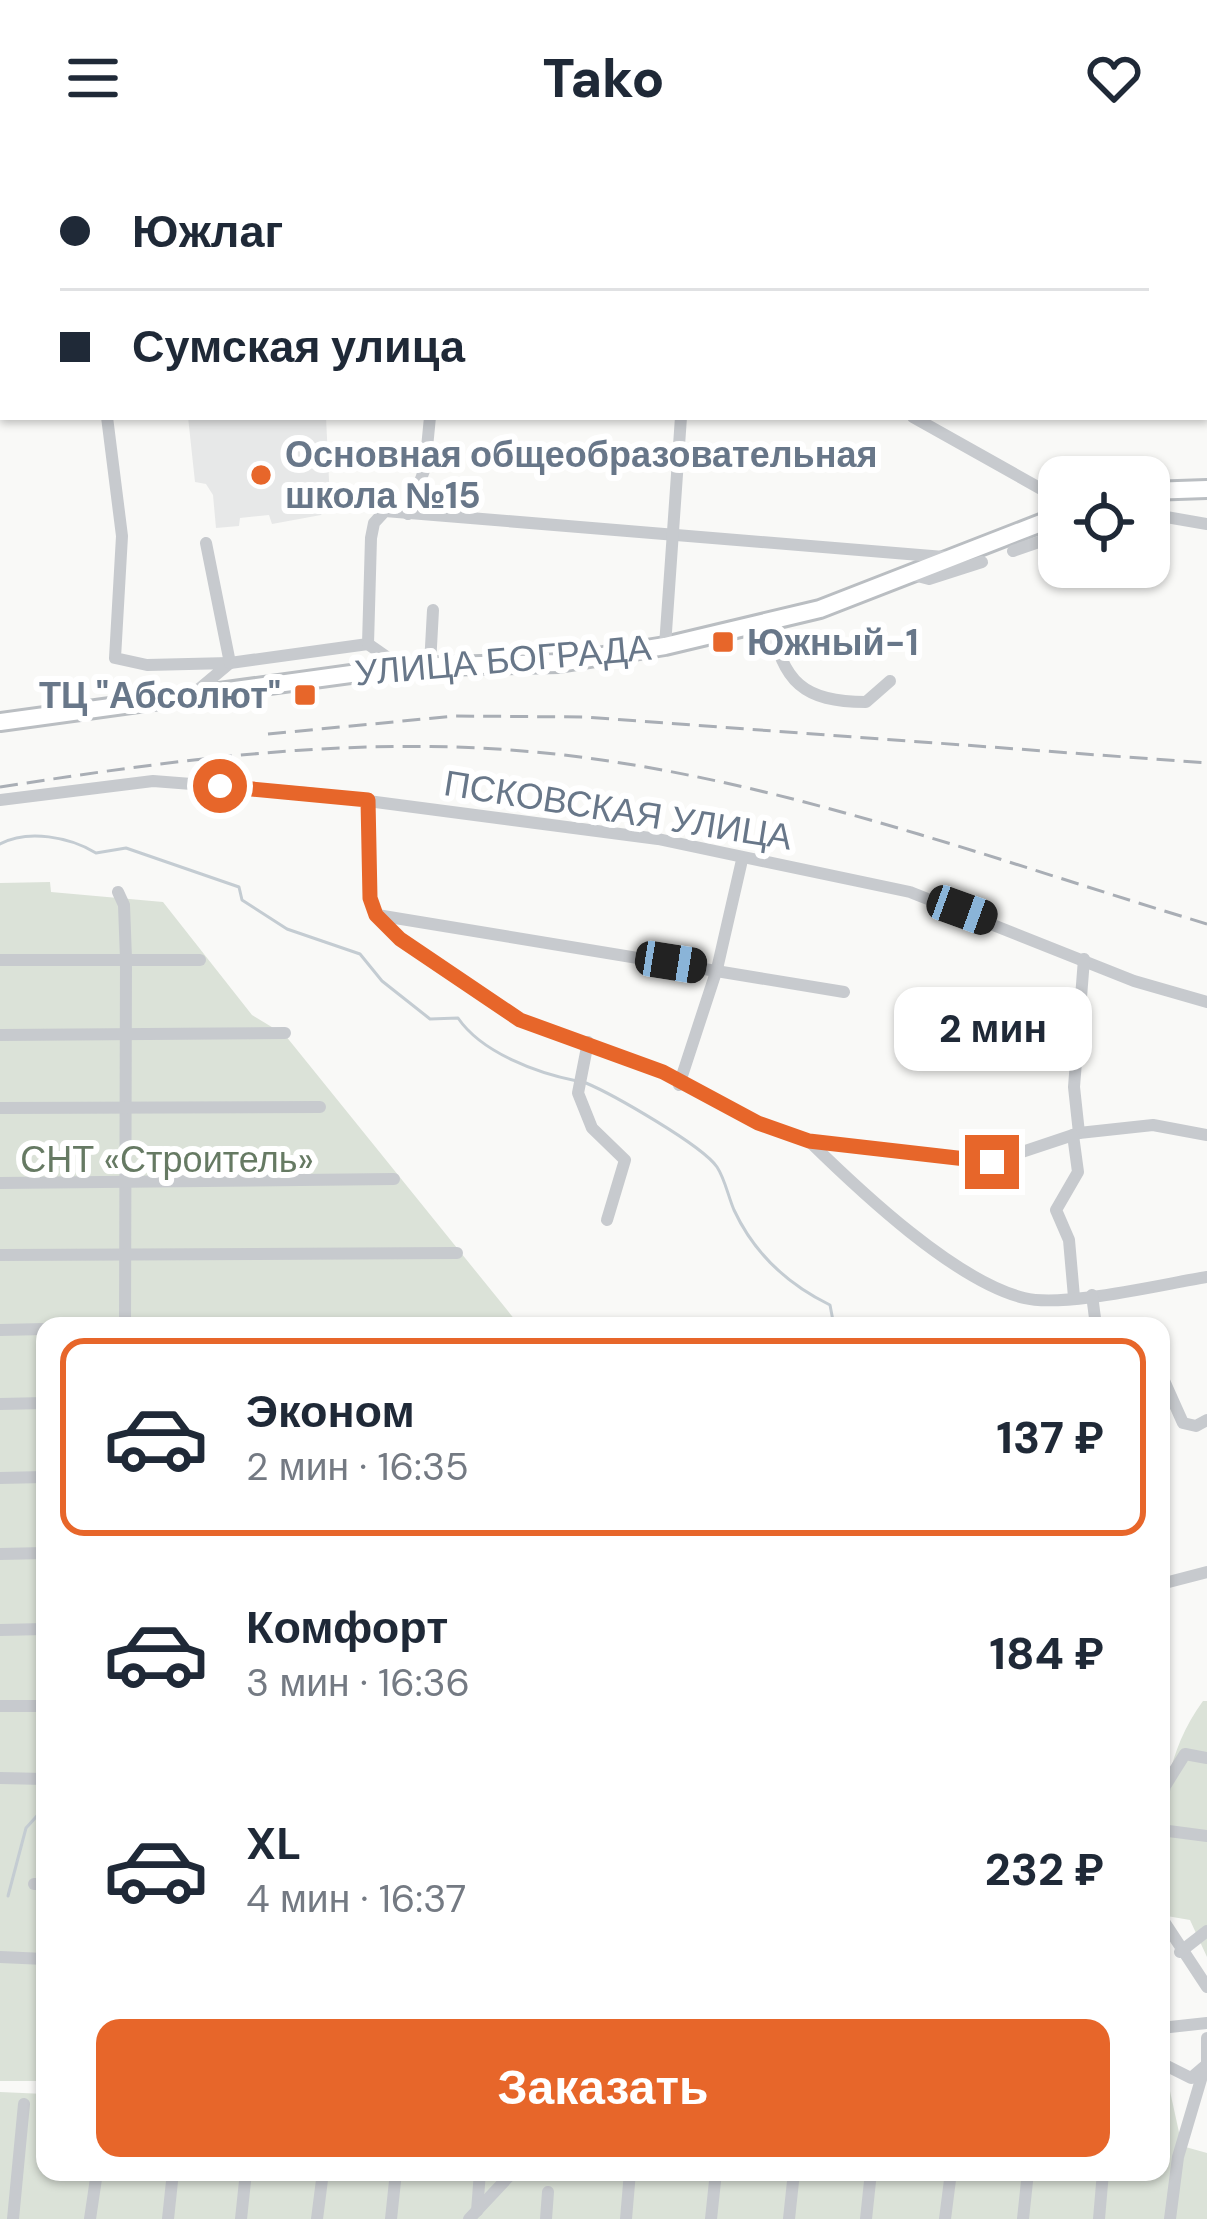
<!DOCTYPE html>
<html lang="ru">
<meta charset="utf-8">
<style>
:root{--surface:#fff;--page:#f6f6f7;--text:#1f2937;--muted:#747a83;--line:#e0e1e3;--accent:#e7662a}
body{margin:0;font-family:"DM Sans",sans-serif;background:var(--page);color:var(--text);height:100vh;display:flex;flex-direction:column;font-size:45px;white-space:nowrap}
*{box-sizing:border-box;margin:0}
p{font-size:39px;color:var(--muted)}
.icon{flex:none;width:66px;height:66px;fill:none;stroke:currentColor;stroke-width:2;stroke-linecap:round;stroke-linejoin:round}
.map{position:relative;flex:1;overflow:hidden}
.side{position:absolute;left:36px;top:1161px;width:1134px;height:864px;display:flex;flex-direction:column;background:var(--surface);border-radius:24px;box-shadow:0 3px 9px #0004}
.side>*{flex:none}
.top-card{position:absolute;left:0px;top:0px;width:1209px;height:264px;box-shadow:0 3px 9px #0004;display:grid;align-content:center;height:264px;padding:0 60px;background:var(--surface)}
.tools{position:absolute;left:1038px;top:300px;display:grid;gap:24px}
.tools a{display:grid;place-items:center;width:132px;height:132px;border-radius:24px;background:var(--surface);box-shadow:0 3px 9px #0004;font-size:60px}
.end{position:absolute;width:54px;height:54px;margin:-27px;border:15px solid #e7662a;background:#fff;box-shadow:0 0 0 6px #fff}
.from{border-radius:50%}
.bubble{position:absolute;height:84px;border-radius:24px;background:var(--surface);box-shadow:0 3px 9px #0004;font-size:39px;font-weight:800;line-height:84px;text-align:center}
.car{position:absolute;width:36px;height:72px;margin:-36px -18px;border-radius:15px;box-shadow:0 0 9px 3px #0007;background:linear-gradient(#222 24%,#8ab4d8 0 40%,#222 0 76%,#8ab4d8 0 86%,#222 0)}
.top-card b{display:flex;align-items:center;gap:42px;height:114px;font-size:45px}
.top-card b+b{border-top:3px solid var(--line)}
.top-card i{width:30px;height:30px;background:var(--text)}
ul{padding:21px 0 0;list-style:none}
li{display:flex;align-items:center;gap:36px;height:198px;margin:0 24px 18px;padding:0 36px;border:6px solid transparent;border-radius:24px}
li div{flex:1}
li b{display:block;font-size:45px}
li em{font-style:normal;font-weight:800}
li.selected{border-color:var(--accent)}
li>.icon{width:108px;height:108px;stroke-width:1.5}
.button{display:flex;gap:24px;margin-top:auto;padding:24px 60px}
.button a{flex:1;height:138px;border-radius:24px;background:var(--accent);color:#fff;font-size:48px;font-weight:800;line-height:138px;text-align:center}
header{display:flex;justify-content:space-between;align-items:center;height:156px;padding:0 60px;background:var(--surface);font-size:54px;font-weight:800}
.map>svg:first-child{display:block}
.built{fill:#e7e8e8}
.green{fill:#dbe2d8}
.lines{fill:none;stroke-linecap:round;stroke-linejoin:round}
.stream{stroke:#c4ccd2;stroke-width:3}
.major-casing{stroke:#babec2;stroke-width:22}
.minor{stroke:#c7cace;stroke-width:12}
.major{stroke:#fff;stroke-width:16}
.rail{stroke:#a9aeb5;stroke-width:3;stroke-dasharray:18 9;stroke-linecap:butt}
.route{stroke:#e7662a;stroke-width:15}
.poi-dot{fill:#e7662a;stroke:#fff;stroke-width:4.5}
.labels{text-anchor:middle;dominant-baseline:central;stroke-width:12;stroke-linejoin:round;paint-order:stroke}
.poi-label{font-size:36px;font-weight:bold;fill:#687789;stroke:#fff;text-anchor:start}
.street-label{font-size:36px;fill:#687789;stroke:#fff}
.park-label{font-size:36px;fill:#667a63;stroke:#fff}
</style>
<header><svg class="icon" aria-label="menu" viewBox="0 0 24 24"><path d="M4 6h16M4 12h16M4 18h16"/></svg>Tako<svg class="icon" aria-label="heart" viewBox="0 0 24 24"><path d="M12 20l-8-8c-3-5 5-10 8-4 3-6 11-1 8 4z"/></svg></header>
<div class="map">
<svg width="1207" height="2063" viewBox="0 0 1207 2063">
<rect width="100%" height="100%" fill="#f9f9f7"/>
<path class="built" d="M188,261H326L330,345L321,359L272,368L269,359L240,362L239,370L216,372L213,339L206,328L195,326Z"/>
<g class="green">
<path d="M0,0H738L746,3H3L0,59Z"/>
<path d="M50,726L51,736L163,746L252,859L285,879L520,1170H45V1925H0V727Z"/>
<path d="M1203,1545H1207V1801L1190,1764L1161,1759C1161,1682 1156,1609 1203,1545Z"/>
<path d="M1161,1894L1182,1990L1207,1997V2063H0V1936L45,1938V2016H1161Z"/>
</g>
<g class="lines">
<g class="stream">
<path d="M0,688C28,673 70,681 96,697L126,692L239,731L242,744L287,773L360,798L382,825L430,863L458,862C482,897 537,917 577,925"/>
<path d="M586,927C612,938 702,989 717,1011C725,1023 728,1040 734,1054C754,1097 787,1128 830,1149L834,1170"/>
<path d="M8,1740L26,1672L45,1651"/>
</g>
<defs>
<g id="major">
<path d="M1149,335L1207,333"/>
<path d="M0,566L402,511L559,507L665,490L820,453L1059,360"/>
</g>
</defs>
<use href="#major" class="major-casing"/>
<g class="minor">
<path d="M875,0L877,3"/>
<path d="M0,30L3,33"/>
<path d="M1206,101H1207"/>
<path d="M107,261L122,380L115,502L147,509L230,507L193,538"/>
<path d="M913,261L1059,343"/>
<path d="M408,358L425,312L430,261"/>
<path d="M1149,358L1207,368"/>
<path d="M206,387L230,507L368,488L371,382L374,367L385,355L944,401"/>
<path d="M1013,395L1059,379"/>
<path d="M910,418L929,423L982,406"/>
<path d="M771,466C783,526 803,546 866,546L890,525"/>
<path d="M368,488L401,511"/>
<path d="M665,490L681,261"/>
<path d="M430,509L433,454"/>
<path d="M0,644L153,625L307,637L658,683L910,736L1134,825L1207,846"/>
<path d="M368,644L370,742L376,759L400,783L521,864L663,916L757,967L809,985L992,1006L1079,977L1153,969L1207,979"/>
<path d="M118,736L124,749L126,803L125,1170"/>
<path d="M377,759L844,836"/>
<path d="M0,804H200"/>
<path d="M0,879L285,877"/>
<path d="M588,886L578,937L592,972L625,1004L607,1064"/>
<path d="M679,929L717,813L742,704"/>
<path d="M0,952L320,951"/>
<path d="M1079,977L1074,931L1084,803"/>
<path d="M1073,979L1078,1016L1056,1054L1069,1084L1074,1141"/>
<path d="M810,986C860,1035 955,1125 1024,1142C1064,1152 1163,1128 1207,1121"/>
<path d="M0,1027L394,1023"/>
<path d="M0,1099L457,1097"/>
<path d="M1092,1139L1096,1170"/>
<path d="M459,1170H519"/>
<path d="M0,1174L45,1173"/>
<path d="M1161,1218L1183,1267L1196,1270L1207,1264"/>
<path d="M0,1248L45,1247"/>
<path d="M0,1322L45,1321"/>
<path d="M0,1398L45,1397"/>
<path d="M1161,1428L1207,1416"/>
<path d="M0,1474L45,1473"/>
<path d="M0,1550H45"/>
<path d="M0,1622L45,1623"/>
<path d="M1161,1648L1165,1630L1185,1598L1207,1602"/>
<path d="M1161,1674L1207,1680"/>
<path d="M34,1728H45"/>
<path d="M1161,1761L1207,1831"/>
<path d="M1180,1796L1207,1775"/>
<path d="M0,1801L45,1803"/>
<path d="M1161,1872L1207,1867"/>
<path d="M1207,1882V1912"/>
<path d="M1161,1907L1191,1922L1205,1910L1178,2001L1170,2063"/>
<path d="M477,2055L480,2016"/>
<path d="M13,2063L24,1948"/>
<path d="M90,2063L97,2016"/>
<path d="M168,2063L173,2016"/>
<path d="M241,2063L246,2016"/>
<path d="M317,2063L323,2016"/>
<path d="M391,2063L396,2016"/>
<path d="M469,2063L513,2016"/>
<path d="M546,2063L548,2036"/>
<path d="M626,2063L630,2016"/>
<path d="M711,2063L716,2016"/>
<path d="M789,2063L794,2016"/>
<path d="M866,2063L871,2016"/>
<path d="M945,2063L951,2016"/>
<path d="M1023,2063L1028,2016"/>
<path d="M1099,2063L1103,2016"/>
</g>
<use href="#major" class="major"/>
<g class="rail">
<path d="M268,578L455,560L584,561L1207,607"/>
<path d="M0,631C181,603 361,578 545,597C771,620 991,703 1207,768"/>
</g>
</g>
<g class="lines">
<path class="route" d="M220,630L368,644L370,742L376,759L400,783L520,864L663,916L758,967L809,985L992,1006"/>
</g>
<g class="poi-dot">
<circle cx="261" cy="319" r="12"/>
<rect x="711" y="474" width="24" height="24" rx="6"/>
<rect x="293" y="527" width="24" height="24" rx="6"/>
</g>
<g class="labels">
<g class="poi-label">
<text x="285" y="298">Основная общеобразовательная<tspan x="285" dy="41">школа №15</tspan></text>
<text x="747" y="486">Южный-1</text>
<text x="281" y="539" text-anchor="end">ТЦ "Абсолют"</text>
</g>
<g class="street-label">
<text transform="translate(503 504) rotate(-5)">УЛИЦА БОГРАДА</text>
<text transform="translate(618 654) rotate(9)">ПСКОВСКАЯ УЛИЦА</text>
</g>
<g class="park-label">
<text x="167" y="1003">СНТ «Строитель»</text>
</g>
</g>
</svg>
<div class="tools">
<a><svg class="icon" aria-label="locate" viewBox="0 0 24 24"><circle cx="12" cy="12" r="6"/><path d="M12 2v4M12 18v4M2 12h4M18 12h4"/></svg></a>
</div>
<i class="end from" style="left:220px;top:630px"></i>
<i class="end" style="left:992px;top:1006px"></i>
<div class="bubble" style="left:894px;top:831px;width:198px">2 мин</div>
<i class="car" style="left:962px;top:754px;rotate:110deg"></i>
<i class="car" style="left:671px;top:806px;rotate:99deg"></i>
<div class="top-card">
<b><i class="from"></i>Южлаг</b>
<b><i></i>Сумская улица</b>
</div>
<section class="side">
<ul>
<li class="selected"><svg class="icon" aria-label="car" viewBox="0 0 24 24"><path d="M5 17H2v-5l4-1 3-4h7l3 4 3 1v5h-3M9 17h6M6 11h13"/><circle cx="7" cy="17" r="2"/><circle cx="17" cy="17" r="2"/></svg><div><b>Эконом</b><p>2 мин · 16:35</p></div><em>137 ₽</em></li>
<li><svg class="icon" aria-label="car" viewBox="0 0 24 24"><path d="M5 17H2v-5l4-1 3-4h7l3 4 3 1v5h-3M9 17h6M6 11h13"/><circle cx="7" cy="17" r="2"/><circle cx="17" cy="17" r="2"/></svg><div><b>Комфорт</b><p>3 мин · 16:36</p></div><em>184 ₽</em></li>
<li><svg class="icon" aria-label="car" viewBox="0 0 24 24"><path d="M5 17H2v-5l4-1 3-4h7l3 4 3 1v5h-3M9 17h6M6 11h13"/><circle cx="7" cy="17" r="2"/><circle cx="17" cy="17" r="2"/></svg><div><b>XL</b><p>4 мин · 16:37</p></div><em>232 ₽</em></li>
</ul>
<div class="button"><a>Заказать</a></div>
</section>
</div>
